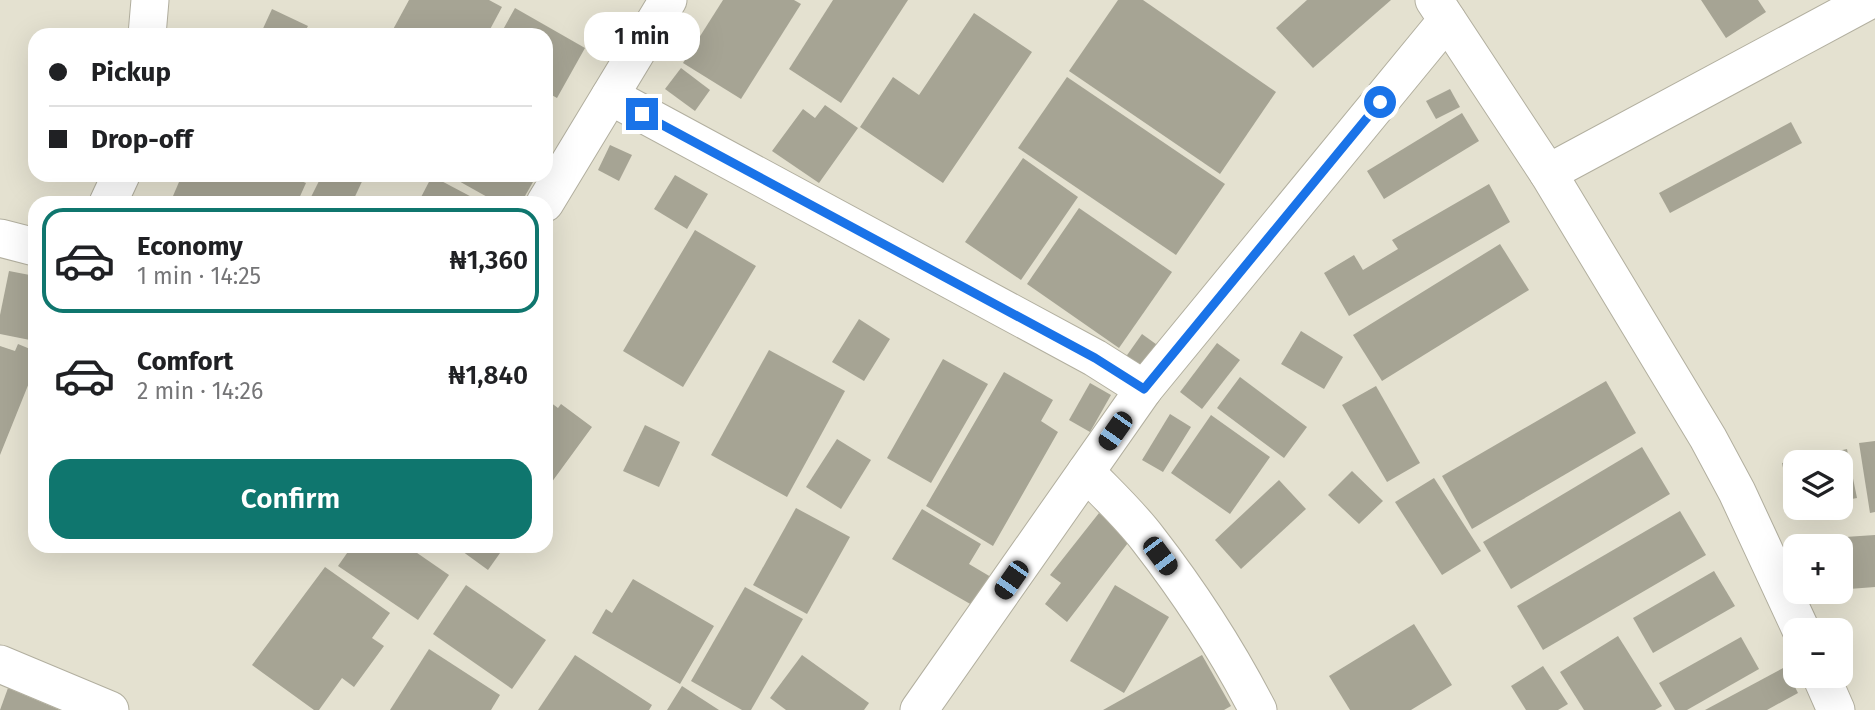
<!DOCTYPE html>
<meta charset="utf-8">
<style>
:root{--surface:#fff;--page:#f6f6f6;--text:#202124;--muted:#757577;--line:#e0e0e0;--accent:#0f766e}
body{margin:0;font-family:"Fira Sans",sans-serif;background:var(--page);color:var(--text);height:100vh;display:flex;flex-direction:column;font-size:26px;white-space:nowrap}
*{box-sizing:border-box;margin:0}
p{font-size:23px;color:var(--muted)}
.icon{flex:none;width:38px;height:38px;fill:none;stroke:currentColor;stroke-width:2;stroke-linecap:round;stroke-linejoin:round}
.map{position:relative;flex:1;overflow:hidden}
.side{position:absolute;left:28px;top:196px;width:525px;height:357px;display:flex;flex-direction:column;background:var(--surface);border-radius:21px;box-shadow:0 7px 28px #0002}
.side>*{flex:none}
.hud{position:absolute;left:28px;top:28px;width:525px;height:154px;border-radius:21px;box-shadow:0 7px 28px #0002;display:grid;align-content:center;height:154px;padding:0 21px;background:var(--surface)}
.tools{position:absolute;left:1783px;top:450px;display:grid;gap:14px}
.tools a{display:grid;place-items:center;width:70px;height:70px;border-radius:14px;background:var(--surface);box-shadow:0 7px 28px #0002;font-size:35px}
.end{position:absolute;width:32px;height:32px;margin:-16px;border:9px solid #1a73e8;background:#fff;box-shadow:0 0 0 4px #fff}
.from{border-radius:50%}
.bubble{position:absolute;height:49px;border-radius:21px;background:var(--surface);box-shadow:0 7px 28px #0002;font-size:23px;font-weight:600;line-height:49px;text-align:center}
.car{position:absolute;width:21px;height:42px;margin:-21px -10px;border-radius:9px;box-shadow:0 0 5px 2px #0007;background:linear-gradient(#222 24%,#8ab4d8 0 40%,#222 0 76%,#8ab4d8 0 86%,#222 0)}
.hud b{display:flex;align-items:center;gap:24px;height:66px;font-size:26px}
.hud b+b{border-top:2px solid var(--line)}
.hud i{width:18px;height:18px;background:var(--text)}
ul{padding:12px 0 0;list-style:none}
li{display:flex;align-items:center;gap:21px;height:105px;margin:0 14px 10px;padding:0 7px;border:4px solid transparent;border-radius:21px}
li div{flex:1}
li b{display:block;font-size:26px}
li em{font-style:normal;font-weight:600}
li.active{border-color:var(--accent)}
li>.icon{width:63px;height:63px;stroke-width:1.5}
.button{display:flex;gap:14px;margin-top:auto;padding:14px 21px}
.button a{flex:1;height:80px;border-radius:21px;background:var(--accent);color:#fff;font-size:28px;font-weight:600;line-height:80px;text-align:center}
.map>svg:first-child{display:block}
.building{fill:#a6a494}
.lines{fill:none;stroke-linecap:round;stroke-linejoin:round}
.street-casing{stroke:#b2af9f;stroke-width:39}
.street{stroke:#fff;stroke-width:37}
.route{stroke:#1a73e8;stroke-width:9}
</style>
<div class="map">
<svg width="1875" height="710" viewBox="0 0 1875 710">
<rect width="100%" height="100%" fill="#e4e1d0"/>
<g class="building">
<path d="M409,0H489L502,7L487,35H390Z"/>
<path d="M723,0H794L801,4L741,99L683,63Z"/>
<path d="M833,0H908L841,103L789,69Z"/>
<path d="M1118,0H1143L1276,92L1220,174L1069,71Z"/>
<path d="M1307,0H1391L1313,68L1276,28Z"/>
<path d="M1701,0H1758L1766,12L1726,38Z"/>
<path d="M515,8L585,48L557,98L546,92V35H500Z"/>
<path d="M272,9L308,26L303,35H260Z"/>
<path d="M974,13L1032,52L943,183L860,127L893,77L919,95Z"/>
<path d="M681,68L710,90L695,111L665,89Z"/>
<path d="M1067,77L1225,184L1176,255L1018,148Z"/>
<path d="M1450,89L1460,107L1436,119L1426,101Z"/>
<path d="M825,105L858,128L819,183L772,151L803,109L815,118Z"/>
<path d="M1462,113L1479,141L1384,199L1367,171Z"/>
<path d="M1791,122L1802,143L1670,213L1659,193Z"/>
<path d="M610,145L632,155L619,181L598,170Z"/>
<path d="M1023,158L1078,197L1021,280L965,242Z"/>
<path d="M182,175H287L306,183L297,203H170Z"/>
<path d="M322,175H365L352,203H308Z"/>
<path d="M448,175H537L521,203H498Z"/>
<path d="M675,175L708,194L687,229L654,209Z"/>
<path d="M432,176L483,203H418Z"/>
<path d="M1489,184L1510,222L1349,316L1324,273L1354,255L1363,270L1398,249L1392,240Z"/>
<path d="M1079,208L1172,272L1119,348L1027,284Z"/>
<path d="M695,230L756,266L683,387L623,351Z"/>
<path d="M1500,244L1529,290L1382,381L1353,335Z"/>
<path d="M9,271L35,276V341L0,334V315Z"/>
<path d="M859,319L890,339L864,381L832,362Z"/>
<path d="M1301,331L1343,357L1324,389L1281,364Z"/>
<path d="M1142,334L1160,347L1142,370L1125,358Z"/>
<path d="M1217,343L1240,360L1202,409L1180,392Z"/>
<path d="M18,344L35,351V368L0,455V346L15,351Z"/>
<path d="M769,350L845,391L787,497L711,455Z"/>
<path d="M943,359L988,384L931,483L887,458Z"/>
<path d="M1004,372L1053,400L1041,421L1058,432L993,546L926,506Z"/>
<path d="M1240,377L1307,427L1284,458L1217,408Z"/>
<path d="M1606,381L1636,433L1472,529L1442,476Z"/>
<path d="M1090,383L1111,395L1090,432L1069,420Z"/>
<path d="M1376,386L1420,463L1387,482L1342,405Z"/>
<path d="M546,399L558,408L561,404L592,427L546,490Z"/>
<path d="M1170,414L1191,427L1163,472L1142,460Z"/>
<path d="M1211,415L1270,457L1230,514L1171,473Z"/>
<path d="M645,425L680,442L659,487L623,471Z"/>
<path d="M837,439L871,460L841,509L806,487Z"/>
<path d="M1875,441V512L1870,513L1859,443Z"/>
<path d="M1642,447L1670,494L1511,589L1483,542Z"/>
<path d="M1847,449L1857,498L1841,501V462H1796V508L1804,509L1792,511L1782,463Z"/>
<path d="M1352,471L1383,501L1359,524L1328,495Z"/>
<path d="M1434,478L1481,551L1442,575L1395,502Z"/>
<path d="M1279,480L1306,509L1241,569L1215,540Z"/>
<path d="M796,508L850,537L807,614L753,585Z"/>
<path d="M922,509L981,544L969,564L996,580L979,609L892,559Z"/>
<path d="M1680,511L1706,555L1543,650L1517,606Z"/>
<path d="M1099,513L1131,539L1067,622L1045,604L1061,583L1050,575Z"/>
<path d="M1875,535V587L1849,589L1845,537Z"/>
<path d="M352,546H407L449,575L418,620L338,566Z"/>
<path d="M455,546H505L488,570Z"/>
<path d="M325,567L390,613L372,638L384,646L354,687L342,678L319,710H314L252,665Z"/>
<path d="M1714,571L1735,606L1653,653L1633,618Z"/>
<path d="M633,579L714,626L680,684L592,633L606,609L612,613Z"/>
<path d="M466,585L546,640L512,689L433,634Z"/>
<path d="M1115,585L1169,617L1124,693L1070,661Z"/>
<path d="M745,587L803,619L751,710H742L691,681Z"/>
<path d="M1414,624L1452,685L1411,710H1350L1329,676Z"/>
<path d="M1618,636L1662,706L1655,710H1584L1560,672Z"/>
<path d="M1741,637L1759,669L1687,710H1675L1659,683Z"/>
<path d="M429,649L500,695L491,710H390Z"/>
<path d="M575,655L652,705L649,710H538Z"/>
<path d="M802,655L869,703L864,710H786L770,698Z"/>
<path d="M1202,655L1231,706L1224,710H1103Z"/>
<path d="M1543,666L1568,704L1558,710H1526L1511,686Z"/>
<path d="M1785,667L1798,693L1767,710H1705Z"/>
<path d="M682,686L719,710H667Z"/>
<path d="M8,688L60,710H0Z"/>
</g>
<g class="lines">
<defs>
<g id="street">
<path d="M1434,0L1548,173L1708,438L1737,492L1801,630"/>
<path d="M147,35L150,0"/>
<path d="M610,96L1095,358L1144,389"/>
<path d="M1548,173L1870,0"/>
<path d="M108,203L121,175"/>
<path d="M545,203L668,0"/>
<path d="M0,238L35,247"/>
<path d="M1086,472C1107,494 1130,515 1148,539C1190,593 1227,650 1258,710"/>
<path d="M0,664L110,710"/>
<path d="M1821,676L1836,710"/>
<path d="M919,710L1144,389L1447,20"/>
</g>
</defs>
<use href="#street" class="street-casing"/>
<use href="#street" class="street"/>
</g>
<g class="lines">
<path class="route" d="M642,114L1095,358L1144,389L1380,102"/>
</g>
</svg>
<div class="tools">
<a><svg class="icon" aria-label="layers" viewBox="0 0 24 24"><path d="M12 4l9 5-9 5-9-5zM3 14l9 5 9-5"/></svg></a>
<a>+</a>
<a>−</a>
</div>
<i class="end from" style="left:1380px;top:102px"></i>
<i class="end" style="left:642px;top:114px"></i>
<div class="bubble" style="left:584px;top:12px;width:116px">1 min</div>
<i class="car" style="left:1115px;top:431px;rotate:215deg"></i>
<i class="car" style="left:1160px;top:556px;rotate:143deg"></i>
<i class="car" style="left:1011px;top:580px;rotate:215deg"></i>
<div class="hud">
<b><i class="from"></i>Pickup</b>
<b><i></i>Drop-off</b>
</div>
<section class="side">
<ul>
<li class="active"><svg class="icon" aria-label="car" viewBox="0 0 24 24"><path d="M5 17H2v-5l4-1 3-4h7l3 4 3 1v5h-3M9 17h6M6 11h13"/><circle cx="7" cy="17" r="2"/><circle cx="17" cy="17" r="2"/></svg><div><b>Economy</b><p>1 min · 14:25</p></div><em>₦1,360</em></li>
<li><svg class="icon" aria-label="car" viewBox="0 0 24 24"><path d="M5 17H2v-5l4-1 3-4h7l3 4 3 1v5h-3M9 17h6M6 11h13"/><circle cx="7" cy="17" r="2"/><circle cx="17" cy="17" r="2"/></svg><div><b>Comfort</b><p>2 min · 14:26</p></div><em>₦1,840</em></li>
</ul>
<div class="button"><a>Confirm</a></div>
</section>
</div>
